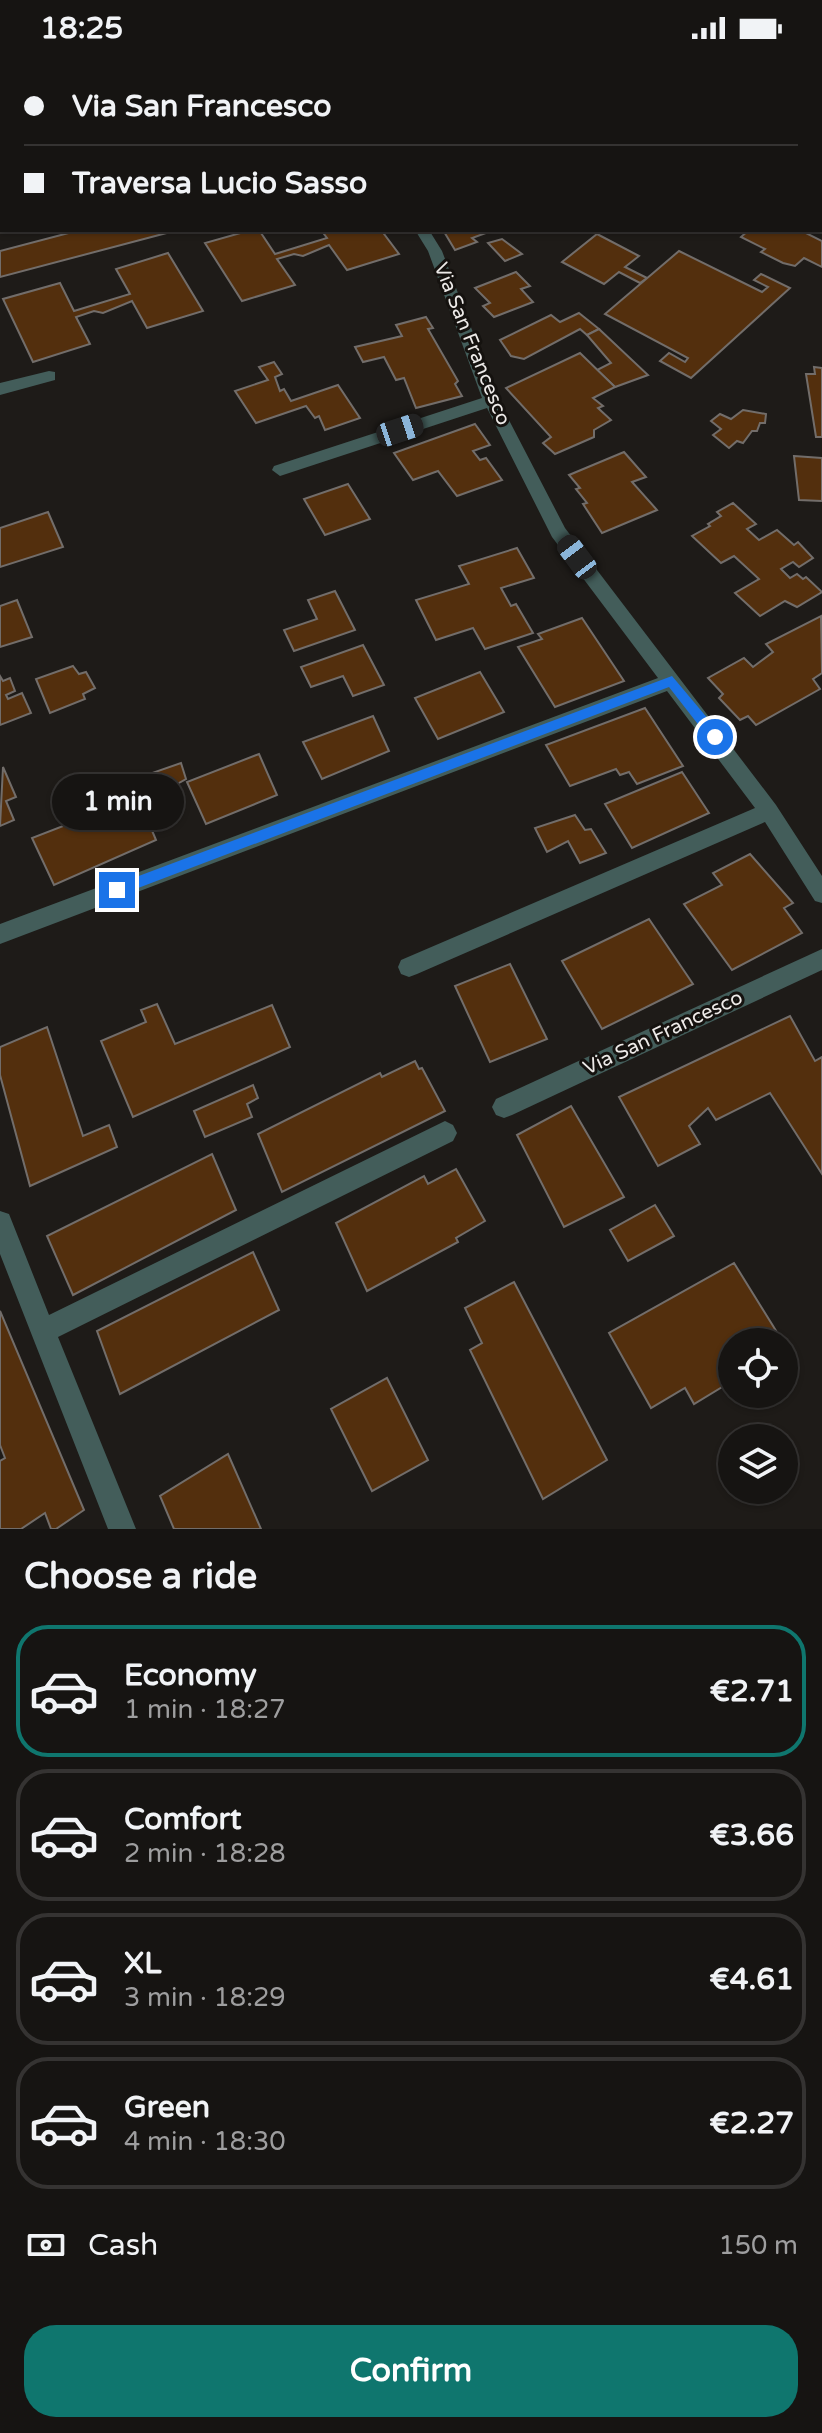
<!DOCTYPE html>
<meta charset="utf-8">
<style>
:root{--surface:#161412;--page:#1f1d1b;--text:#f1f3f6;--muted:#9e9e9f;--line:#353332;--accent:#0f766e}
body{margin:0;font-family:"Varela Round",sans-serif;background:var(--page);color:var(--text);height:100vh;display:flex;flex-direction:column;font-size:30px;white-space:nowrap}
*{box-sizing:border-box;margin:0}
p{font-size:26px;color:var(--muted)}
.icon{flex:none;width:44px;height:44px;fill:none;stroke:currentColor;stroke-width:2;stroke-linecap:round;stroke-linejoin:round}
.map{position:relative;height:1473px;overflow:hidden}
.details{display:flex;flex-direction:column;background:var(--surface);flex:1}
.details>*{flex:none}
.banner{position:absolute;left:0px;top:0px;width:822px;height:176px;box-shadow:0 2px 6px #0004,0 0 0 2px var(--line);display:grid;align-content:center;height:176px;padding:0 24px;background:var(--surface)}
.fabs{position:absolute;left:718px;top:1272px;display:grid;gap:16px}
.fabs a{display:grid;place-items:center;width:80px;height:80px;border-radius:50%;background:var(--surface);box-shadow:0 2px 6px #0004,0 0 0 2px var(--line);font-size:40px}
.end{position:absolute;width:36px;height:36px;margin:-18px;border:10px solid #1a73e8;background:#fff;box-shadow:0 0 0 4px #fff}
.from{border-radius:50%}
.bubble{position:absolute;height:56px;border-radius:28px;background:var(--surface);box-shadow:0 2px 6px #0004,0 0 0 2px var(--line);font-size:26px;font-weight:700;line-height:56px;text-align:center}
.car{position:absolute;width:24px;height:48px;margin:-24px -12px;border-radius:10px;box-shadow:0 0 6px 2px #0007;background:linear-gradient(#222 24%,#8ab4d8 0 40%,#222 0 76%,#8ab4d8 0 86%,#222 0)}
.banner b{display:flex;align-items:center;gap:28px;height:76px;font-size:30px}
.banner b+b{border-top:2px solid var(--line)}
.banner i{width:20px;height:20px;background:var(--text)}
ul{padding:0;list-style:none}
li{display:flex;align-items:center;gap:24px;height:132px;margin:0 16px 12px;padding:0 8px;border:4px solid var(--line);border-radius:32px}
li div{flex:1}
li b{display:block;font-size:30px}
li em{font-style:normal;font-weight:700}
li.active{border-color:var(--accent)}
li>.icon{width:72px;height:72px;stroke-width:1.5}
h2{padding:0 24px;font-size:36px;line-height:96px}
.pay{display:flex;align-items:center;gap:20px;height:88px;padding:0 24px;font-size:30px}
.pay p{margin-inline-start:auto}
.button{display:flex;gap:16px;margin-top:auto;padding:16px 24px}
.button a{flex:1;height:92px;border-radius:32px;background:var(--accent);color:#fff;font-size:32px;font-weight:700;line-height:92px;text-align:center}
.status{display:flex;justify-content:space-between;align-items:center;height:56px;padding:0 40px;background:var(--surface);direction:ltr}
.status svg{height:22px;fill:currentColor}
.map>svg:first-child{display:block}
.building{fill:#532f0d;stroke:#726d6a;stroke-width:2}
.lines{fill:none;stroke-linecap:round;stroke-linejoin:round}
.service{fill:#435d5a;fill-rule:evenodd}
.minor{fill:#435d5a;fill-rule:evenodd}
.route{fill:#1a73e8}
.labels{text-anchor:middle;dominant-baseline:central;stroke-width:6;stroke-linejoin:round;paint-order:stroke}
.street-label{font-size:20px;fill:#edeae8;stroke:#15120f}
</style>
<div class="status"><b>18:25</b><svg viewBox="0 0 49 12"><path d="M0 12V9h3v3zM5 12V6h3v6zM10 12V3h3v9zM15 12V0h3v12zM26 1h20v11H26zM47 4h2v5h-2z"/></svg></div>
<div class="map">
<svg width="822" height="1473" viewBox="0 0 822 1473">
<rect width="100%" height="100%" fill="#1e1b18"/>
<g class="building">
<path d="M80,174H178L0,221V195Z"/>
<path d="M251,174H259L275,198L327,182L321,174H381L399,198L347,214L329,189L303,200L294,198L277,203L295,229L242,245L205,187Z"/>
<path d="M443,174H494L472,182L477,186L455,194Z"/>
<path d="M749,174H800L822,185V211L804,202L795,210L783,207L761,196L765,193L741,181Z"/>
<path d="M597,178L639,200L625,211L647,222L640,227L619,216L604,228L562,206Z"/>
<path d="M502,183L522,198L505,205L488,187Z"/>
<path d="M679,195L762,236L768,231L754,224L761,218L790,232L691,322L660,305L669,297L685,306L688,302L605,258Z"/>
<path d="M168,197L203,255L147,272L132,245L103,257L94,255L76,261L90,288L33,306L3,243L60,227L74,255L130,238L116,213Z"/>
<path d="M516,216L530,230L521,233L533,246L494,261L483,250L490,247L475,232Z"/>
<path d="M579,257L599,273L587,279L580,273L524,303L511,300L500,284L551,259L560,266Z"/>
<path d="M426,261L433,272L428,273L458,325L455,328L462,340L416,352L404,322L396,324L384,301L363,306L355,291L402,280L396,269Z"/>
<path d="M599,273L648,319L615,331L597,314L611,307L587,279Z"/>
<path d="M580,297L615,331L593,342L603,350L598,352L611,364L594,374V381L555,398L543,387L551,381L506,332Z"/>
<path d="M274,306L282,318L275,321L280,335L284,333L291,345L338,329L360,362L325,374L319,360L315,362L306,350L256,367L235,335L268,324L259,311Z"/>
<path d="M814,311L822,312V381H816L806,318H815Z"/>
<path d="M743,354L766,358L765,367H760L757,375H752L743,387L737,385L729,392L713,379L721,373L711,365L720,358L731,363Z"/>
<path d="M475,368L490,389L473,395L480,404L486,402L502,424L457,440L438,415L413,424L394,397Z"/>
<path d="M624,396L646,421L632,426L657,454L602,477L583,448L587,447L576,433L580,432L569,419Z"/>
<path d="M794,400L822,402V445L799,444Z"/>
<path d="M348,428L370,463L325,479L304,443Z"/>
<path d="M733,447L756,468L747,473L759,484L777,474L794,489L798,486L813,502L799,511L793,506L781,513L790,522L797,518L803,523L806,521L822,536L797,551L785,545L760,560L735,537L759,523L734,500L721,507L692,480L710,470L708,468L721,460L717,456Z"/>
<path d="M48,456L63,491L0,511V472Z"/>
<path d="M517,492L534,522L501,532L511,550L516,548L533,577L485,593L473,572L436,584L416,544L469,528L459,510Z"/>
<path d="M335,535L355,574L294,595L284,574L317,563L308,544Z"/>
<path d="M17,544L32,581L0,591V550Z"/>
<path d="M821,560L822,617L813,623L820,633L756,669L748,660L740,664L719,642L723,638L708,622L744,602L753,611L773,596L766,588Z"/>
<path d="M582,562L624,625L555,651L518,591L542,583L538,578Z"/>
<path d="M363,589L384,629L353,640L343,620L311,631L301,611Z"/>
<path d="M73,610L79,618L86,616L95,632L83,638L85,643L50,657L36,623Z"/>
<path d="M480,616L504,656L438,683L415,642Z"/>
<path d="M0,620L3,625L10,622L15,635L6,639L8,643L22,637L31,657L0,669Z"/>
<path d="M645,652L683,710L637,728L629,716L620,719L616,713L570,730L546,689Z"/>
<path d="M373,660L389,695L322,723L303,686Z"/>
<path d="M259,698L277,739L206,768L187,726Z"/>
<path d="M181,707L186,723L159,738L152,717Z"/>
<path d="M3,711L16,741L6,745L14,764L0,770Z"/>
<path d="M682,716L709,757L632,792L605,748Z"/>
<path d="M138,741L156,784L54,829L32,782Z"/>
<path d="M575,759L585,774L591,773L606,797L580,807L568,785L547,796L535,772Z"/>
<path d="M750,798L793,847L784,852L802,877L732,914L684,848L722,829L713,817Z"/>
<path d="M649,863L693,928L602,973L562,905Z"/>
<path d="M510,908L547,983L490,1006L455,930Z"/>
<path d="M157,948L175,988L272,949L290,991L133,1061L101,985L146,966L141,954Z"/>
<path d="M790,960L815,1005L822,1001V1118L770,1037L716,1064L708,1052L689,1070L700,1088L658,1110L619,1041Z"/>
<path d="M47,971L83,1080L109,1069L117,1091L30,1130L0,1019V991Z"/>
<path d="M415,1005L419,1013L422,1012L445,1055L282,1136L258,1078L380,1017L382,1021Z"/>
<path d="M253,1029L258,1042L247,1048L252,1061L205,1081L194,1055Z"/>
<path d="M571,1050L624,1141L564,1171L517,1079Z"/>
<path d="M212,1098L236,1154L73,1239L47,1180Z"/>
<path d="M456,1113L485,1165L456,1182L458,1186L367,1235L336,1167L424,1120L428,1128Z"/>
<path d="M655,1149L674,1180L628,1205L610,1174Z"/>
<path d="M253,1196L279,1254L120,1338L97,1275Z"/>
<path d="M734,1207L783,1286H732V1325L694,1348L685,1332L651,1352L609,1277Z"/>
<path d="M514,1226L607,1404L543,1443L470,1294L482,1287L465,1252Z"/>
<path d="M0,1255L84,1454L56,1473H51L45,1457L21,1473H0V1405L5,1402L0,1389Z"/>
<path d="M387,1322L428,1404L372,1435L331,1353Z"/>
<path d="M228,1398L261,1473H174L160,1440Z"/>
</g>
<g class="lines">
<path class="service" d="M230,0H241L228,2Z"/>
<g class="minor">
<path d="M247,0H261L262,2H248Z"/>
<path d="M377,0H392L393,2H378Z"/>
<path d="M600,0H615L616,2H601Z"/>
<path d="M2,9V17L0,18V10Z"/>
<rect x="820" y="92" width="2" height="9"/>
<rect x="0" y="135" width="2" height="8"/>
<path d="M415,174H429L442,195L499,345L565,472L776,749L822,820V847L815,845L765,766L417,918L409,921L401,918L398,911L401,904L755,752L667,635L0,888V868L658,622L552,481L487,352L280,420L272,414L274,410L482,342L428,195Z"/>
<path d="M49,315L55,316V324L0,339V327Z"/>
<path d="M822,893V914L512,1059L504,1062L496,1059L492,1051L496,1043Z"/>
<path d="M445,1065L453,1069L457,1077L453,1085L58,1281L136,1473H108L0,1198V1155L9,1158L49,1259Z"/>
</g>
</g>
<path class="route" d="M672,620L720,677V685H711L669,631L117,840L110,834L112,830Z"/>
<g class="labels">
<g class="street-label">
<text transform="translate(472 288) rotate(68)">Via San Francesco</text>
<text transform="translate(663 977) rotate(-25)">Via San Francesco</text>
</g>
</g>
</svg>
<div class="fabs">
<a><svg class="icon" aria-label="locate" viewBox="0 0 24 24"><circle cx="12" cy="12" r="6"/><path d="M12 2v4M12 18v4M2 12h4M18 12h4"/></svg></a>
<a><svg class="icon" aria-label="layers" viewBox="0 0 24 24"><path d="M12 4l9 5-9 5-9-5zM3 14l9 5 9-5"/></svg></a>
</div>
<i class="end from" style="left:715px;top:681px"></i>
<i class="end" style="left:117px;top:834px"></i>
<div class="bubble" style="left:52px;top:718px;width:132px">1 min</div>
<i class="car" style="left:400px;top:374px;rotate:72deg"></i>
<i class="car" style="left:577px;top:501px;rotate:323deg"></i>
<div class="banner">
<b><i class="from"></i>Via San Francesco</b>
<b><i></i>Traversa Lucio Sasso</b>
</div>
</div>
<section class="details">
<h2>Choose a ride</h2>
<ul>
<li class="active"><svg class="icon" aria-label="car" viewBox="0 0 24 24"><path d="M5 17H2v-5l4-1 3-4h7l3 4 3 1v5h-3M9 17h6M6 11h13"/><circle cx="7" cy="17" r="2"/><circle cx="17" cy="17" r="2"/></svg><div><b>Economy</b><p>1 min · 18:27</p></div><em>€2.71</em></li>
<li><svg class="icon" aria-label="car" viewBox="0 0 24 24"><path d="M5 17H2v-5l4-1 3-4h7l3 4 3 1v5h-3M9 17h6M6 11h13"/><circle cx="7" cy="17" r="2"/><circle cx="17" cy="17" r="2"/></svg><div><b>Comfort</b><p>2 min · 18:28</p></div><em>€3.66</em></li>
<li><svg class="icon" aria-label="car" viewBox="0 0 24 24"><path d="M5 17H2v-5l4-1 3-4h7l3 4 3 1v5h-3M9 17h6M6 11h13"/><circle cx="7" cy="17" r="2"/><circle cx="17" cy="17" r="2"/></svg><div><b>XL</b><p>3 min · 18:29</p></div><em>€4.61</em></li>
<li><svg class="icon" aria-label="car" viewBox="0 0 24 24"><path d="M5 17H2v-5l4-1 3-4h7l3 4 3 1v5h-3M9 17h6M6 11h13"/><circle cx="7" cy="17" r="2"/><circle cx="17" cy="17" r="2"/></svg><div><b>Green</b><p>4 min · 18:30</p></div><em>€2.27</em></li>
</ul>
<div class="pay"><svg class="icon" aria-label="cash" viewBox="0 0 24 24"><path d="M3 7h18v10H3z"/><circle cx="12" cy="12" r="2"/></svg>Cash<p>150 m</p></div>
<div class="button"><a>Confirm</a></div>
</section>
